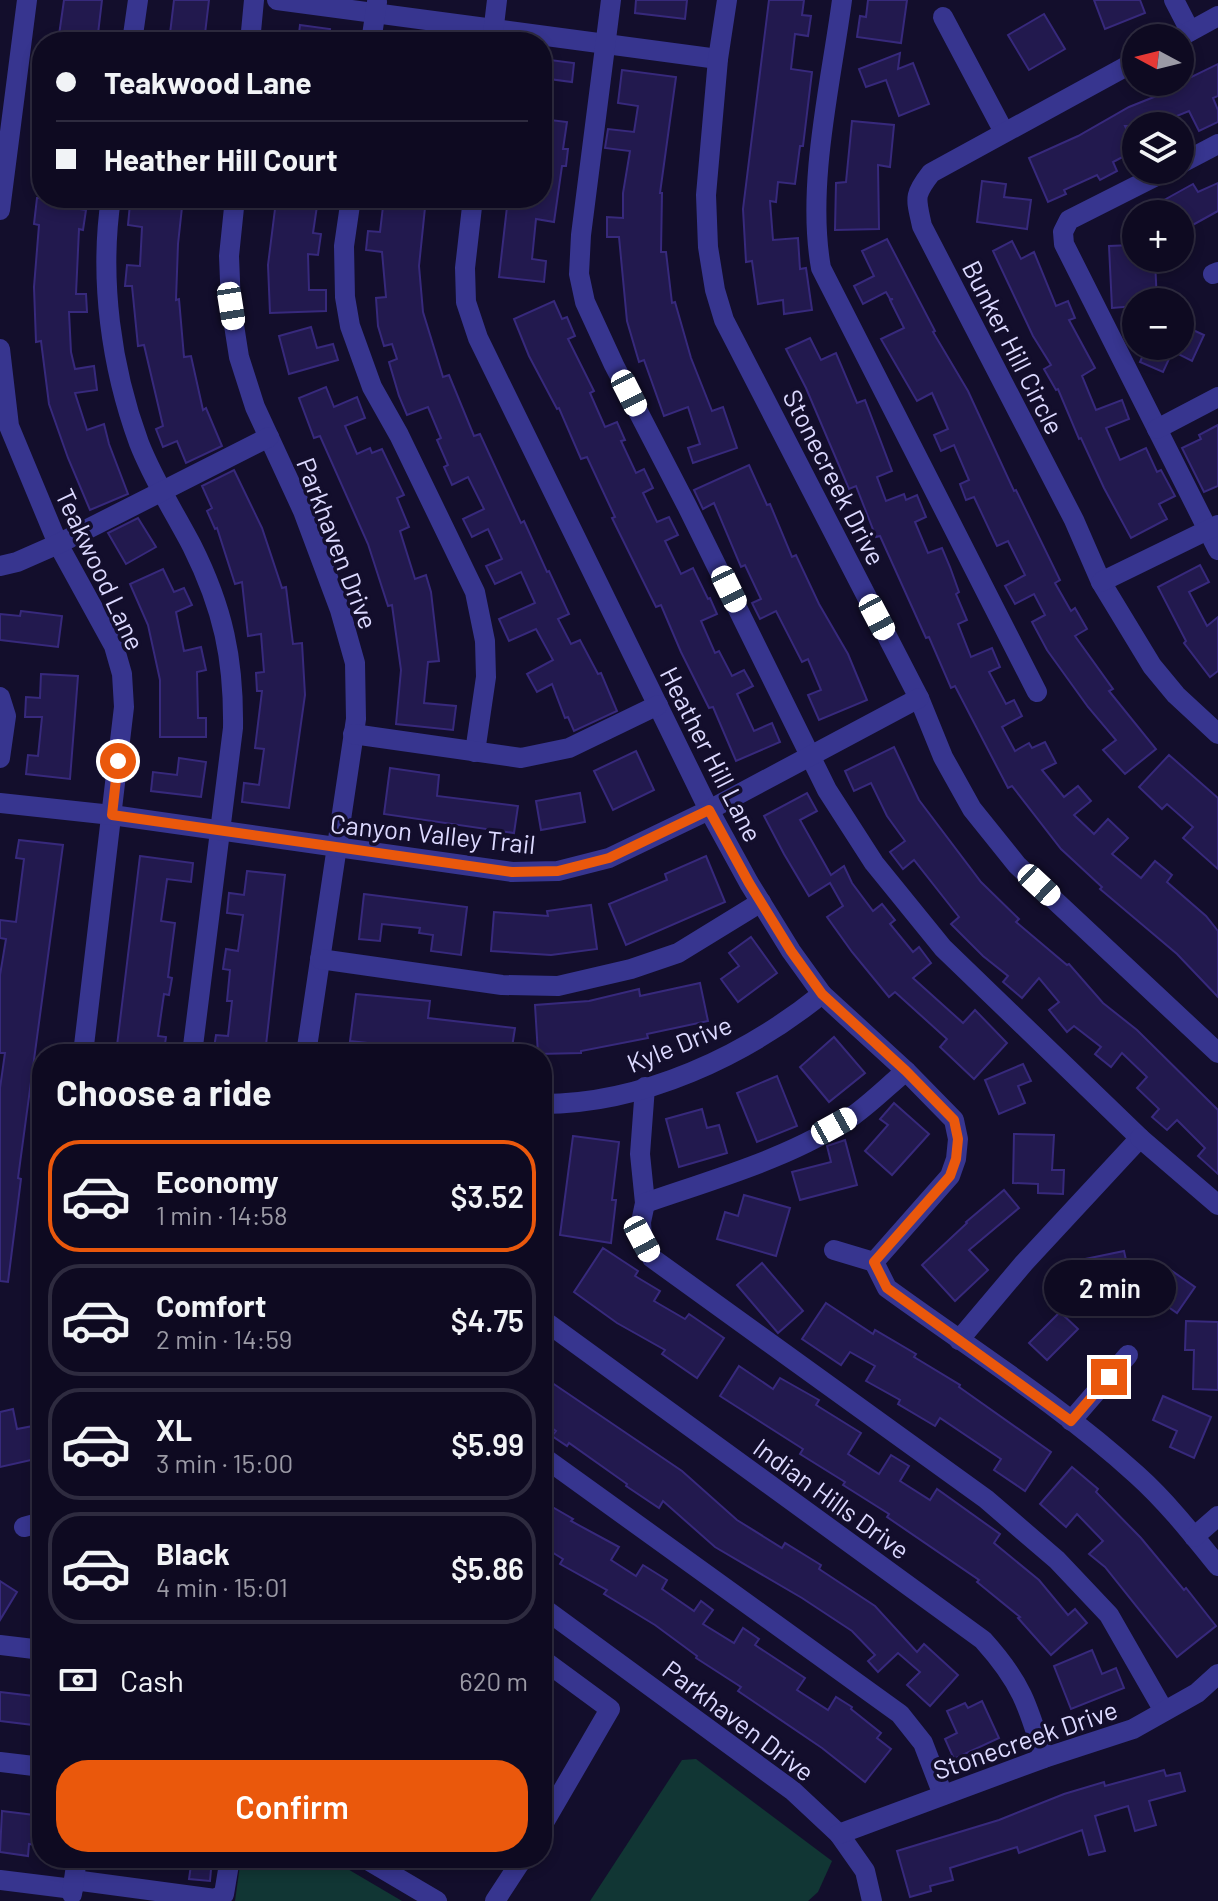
<!DOCTYPE html>
<meta charset="utf-8">
<style>
:root{--surface:#0e0a21;--page:#17132a;--text:#f1f3f6;--muted:#9b9aa5;--line:#2e2b3f;--accent:#ea580c}
body{margin:0;font-family:Barlow,sans-serif;background:var(--page);color:var(--text);height:100vh;display:flex;flex-direction:column;font-size:30px;white-space:nowrap}
*{box-sizing:border-box;margin:0}
p{font-size:26px;color:var(--muted)}
.icon{flex:none;width:44px;height:44px;fill:none;stroke:currentColor;stroke-width:2;stroke-linecap:round;stroke-linejoin:round}
.map{position:relative;flex:1;overflow:hidden}
.sheet{position:absolute;left:32px;top:1044px;width:520px;height:824px;display:flex;flex-direction:column;background:var(--surface);border-radius:32px;box-shadow:0 4px 12px #0003,0 0 0 2px var(--line)}
.sheet>*{flex:none}
.banner{position:absolute;left:32px;top:32px;width:520px;height:176px;border-radius:32px;box-shadow:0 4px 12px #0003,0 0 0 2px var(--line);display:grid;align-content:center;height:176px;padding:0 24px;background:var(--surface)}
.needle{width:52px;rotate:277deg}
.tools{position:absolute;left:1122px;top:24px;display:grid;gap:16px}
.tools a{display:grid;place-items:center;width:72px;height:72px;border-radius:50%;background:var(--surface);box-shadow:0 4px 12px #0003,0 0 0 2px var(--line);font-size:40px}
.end{position:absolute;width:36px;height:36px;margin:-18px;border:10px solid #ea580c;background:#fff;box-shadow:0 0 0 4px #fff}
.from{border-radius:50%}
.bubble{position:absolute;height:56px;border-radius:28px;background:var(--surface);box-shadow:0 4px 12px #0003,0 0 0 2px var(--line);font-size:26px;font-weight:600;line-height:56px;text-align:center}
.car{position:absolute;width:24px;height:48px;margin:-24px -12px;border-radius:10px;box-shadow:0 0 6px 2px #0007;background:linear-gradient(#fff 24%,#345 0 40%,#fff 0 76%,#345 0 86%,#fff 0)}
.banner b{display:flex;align-items:center;gap:28px;height:76px;font-size:30px}
.banner b+b{border-top:2px solid var(--line)}
.banner i{width:20px;height:20px;background:var(--text)}
ul{padding:0;list-style:none}
li{display:flex;align-items:center;gap:24px;height:112px;margin:0 16px 12px;padding:0 8px;border:4px solid var(--line);border-radius:32px}
li div{flex:1}
li b{display:block;font-size:30px}
li em{font-style:normal;font-weight:600}
li.current{border-color:var(--accent)}
li>.icon{width:72px;height:72px;stroke-width:1.5}
h2{padding:0 24px;font-size:36px;line-height:96px}
.pay{display:flex;align-items:center;gap:20px;height:88px;padding:0 24px;font-size:30px}
.pay p{margin-inline-start:auto}
.cta{display:flex;gap:16px;margin-top:auto;padding:16px 24px}
.cta a{flex:1;height:92px;border-radius:32px;background:var(--accent);color:#fff;font-size:32px;font-weight:600;line-height:92px;text-align:center}
.map>svg:first-child{display:block}
.green{fill:#113634}
.building{fill:#22194e;stroke:#37297c;stroke-width:2}
.lines{fill:none;stroke-linecap:round;stroke-linejoin:round}
.minor{stroke:#37358f;stroke-width:20}
.route{stroke:#ea580c;stroke-width:10}
.labels{text-anchor:middle;dominant-baseline:central;stroke-width:7;stroke-linejoin:round;paint-order:stroke}
.street-label{font-size:26px;fill:#dcd9ff;stroke:#130e2c}
</style>
<div class="map">
<svg width="1218" height="1901" viewBox="0 0 1218 1901">
<rect width="100%" height="100%" fill="#130e2c"/>
<g class="green">
<path d="M696,1759L832,1861L818,1892L808,1901H590L682,1760Z"/>
<path d="M241,1858H329L402,1901H235Z"/>
</g>
<g class="building">
<path d="M64,0H102L97,42H58Z"/>
<path d="M174,0H209L204,42H169Z"/>
<path d="M636,0H687L685,19L635,13Z"/>
<path d="M769,0H804L802,15L811,16L808,36L795,34L791,69L812,72L803,146H800L795,184L778,182L776,202L770,201L773,240L798,238L800,269L806,268L812,310L784,314L783,300L758,304L752,261L746,262L743,209Z"/>
<path d="M868,0H907L901,43L857,37L860,16L866,17Z"/>
<path d="M1094,0H1140L1145,13L1105,29Z"/>
<path d="M1044,14L1065,49L1029,70L1008,35Z"/>
<path d="M300,25L330,29L328,42H298Z"/>
<path d="M900,53L898,69L913,63L929,104L899,116L886,80L866,87L859,69Z"/>
<path d="M542,59L574,63L572,82L542,78Z"/>
<path d="M1218,64V96L1213,98L1218,110V122L1199,131L1189,111L1152,126H1125L1136,150L1113,162L1117,171L1100,180L1097,175L1064,190L1066,194L1048,202L1029,158L1078,136L1129,107L1179,87L1177,84Z"/>
<path d="M622,70L676,77L660,193H662L661,252H666L672,303L675,302L691,358L712,411L723,407L737,448L693,463L688,448L700,444L688,407L664,416L644,360L639,362L627,321L619,237H607V217L623,218V193L630,151L605,148L608,129L634,132L638,106L618,103Z"/>
<path d="M542,119L567,122L563,149H568L566,166H562L554,222L536,219L532,259L546,261L544,282L499,277L508,198H542Z"/>
<path d="M852,121L894,125L890,167L878,165L879,229L835,230L836,183L846,182Z"/>
<path d="M982,181L1006,184L1004,197L1031,200L1027,229L977,222Z"/>
<path d="M1218,183V211L1180,232V214H1139L1193,184L1198,192Z"/>
<path d="M37,198H67L66,207L86,210L83,230L79,229L76,294H86L87,312H69L71,352L75,369L94,366L97,390L75,393L87,430L104,424L109,444L128,494L90,510L68,458L49,404L41,341L36,342L34,287L39,225L34,224Z"/>
<path d="M154,198H183L178,244L176,300L179,299L184,357L191,356L203,410L206,408L222,446L186,463L177,441L163,447L156,429L163,426L144,345L138,346L132,286H125L127,265L140,266L142,227L128,225L130,204L153,207Z"/>
<path d="M384,198H426L419,266L423,312L443,377L449,375L474,436L480,434L521,523L524,521L547,572L549,571L569,614L558,619L571,644L580,640L598,674L601,673L617,711L574,731L568,717L565,718L552,684L537,692L527,674L553,660L536,629L509,641L499,619L535,603L521,572L495,584L486,566L502,559L488,529L472,537L463,519L484,509L468,477L452,485L444,467L448,465L437,440L441,438L428,407L407,415L399,396L389,362L397,359L392,344L384,346L378,326L376,298L386,297L382,252L366,250L368,231L380,232Z"/>
<path d="M276,201L317,206L313,233L321,234L318,255L308,254L309,290H326V311L270,313L268,265Z"/>
<path d="M887,239L935,331L933,332L968,391L1014,491L1016,490L1060,580L1055,583L1071,611L1075,608L1087,629L1075,636L1113,689L1109,691L1156,749L1125,774L1103,750L1116,740L1088,707L1047,650L1032,622L1045,615L1034,594L1015,604L1005,586L1025,575L1008,541L997,546L974,497L966,500L960,484L969,480L954,445L941,451L934,435L948,429L932,393L917,401L881,339L904,328L890,300L893,299H890L886,292L863,304L854,286L874,276L862,251Z"/>
<path d="M1012,241L1021,259L1034,252L1056,306L1068,301L1075,318L1069,320L1095,368L1082,376L1096,410L1122,400L1129,419L1106,428L1120,460L1146,448L1157,472L1161,470L1175,496L1159,504L1167,519L1131,538L1104,488L1081,438L1079,439L1058,389L1056,390L1044,369L1051,365L1033,336L993,251Z"/>
<path d="M1132,245V262L1155,261L1157,302H1136V306L1112,308L1109,246Z"/>
<path d="M554,301L562,319L567,317L575,336L568,339L594,391L590,393L605,427L617,422L625,440L621,441L636,473L644,469L653,488L643,493L657,522L669,517L678,535L665,541L681,574L693,568L708,599L710,598L717,614L701,621L715,653L719,651L732,676L744,670L753,686L737,694L754,731L772,723L780,742L736,761L713,707L709,708L681,652L661,605L656,607L612,518L615,517L587,457L581,459L559,408L557,409L529,356L514,319Z"/>
<path d="M1180,324L1204,335L1192,361L1180,355Z"/>
<path d="M311,327L317,348L333,344L338,360L289,374L279,336Z"/>
<path d="M810,338L821,360L836,353L857,403L865,400L892,471L877,477L886,501L904,494L906,500L917,495L926,517L915,522L928,553L942,548L950,567L959,592L956,594L967,620L958,624L971,657L992,648L1000,667L989,672L1006,704L1014,700L1022,716L1002,727L1015,751L1029,743L1032,748L1045,742L1056,763L1042,770L1064,797L1078,786L1091,801L1074,815L1094,834L1108,819L1128,838L1112,854L1141,878L1155,861L1172,875L1167,882L1206,916L1218,931V997L1177,954L1100,889L1102,887L1061,849L1012,786L1008,788L955,686L951,688L929,637L926,638L880,536L876,537L856,486L849,489L806,388L786,349Z"/>
<path d="M1147,346H1175L1163,372L1140,362Z"/>
<path d="M326,387L334,407L357,397L365,418L345,426L357,454L370,448L372,453L382,449L404,495L397,498L409,527L400,531L415,579L426,575L431,592L439,661L428,662L424,703L456,706L453,730L396,724L401,670L392,605L388,606L368,544L320,436L314,438L299,398Z"/>
<path d="M1218,425V486L1204,492L1182,448L1201,439L1199,435Z"/>
<path d="M749,465L767,505L770,504L792,557L796,555L819,604L848,654L867,700L819,720L808,695L821,690L808,659L802,662L776,611L760,619L752,603L761,599L745,565L741,567L714,503L703,509L694,490Z"/>
<path d="M234,470L262,528L282,588L286,587L293,644L302,643L305,695L289,808L242,802L244,783L259,785L264,749L255,748L262,691H257L256,673L264,672L261,634L248,636L242,582L235,584L217,528L215,529L207,511L212,508L202,486Z"/>
<path d="M138,518L156,547L126,564L108,533Z"/>
<path d="M1200,565L1209,582L1189,592L1207,626L1218,617V671L1210,677L1184,643L1186,641L1158,587Z"/>
<path d="M163,569L174,592L184,588L192,605L176,612L184,651L201,647L206,670L197,672L198,718H206V737H160V680L148,625L130,584Z"/>
<path d="M21,611L62,616L58,647L0,640V614L20,616Z"/>
<path d="M41,674L78,676L70,779L26,774L28,755L38,756L42,717H25L26,697L40,698Z"/>
<path d="M894,747L919,800L981,882L1019,919L1016,922L1067,965L1069,964L1103,1003L1137,1030L1218,1110V1174L1198,1156L1205,1148L1177,1120L1167,1130L1152,1117L1159,1109L1137,1088L1147,1077L1122,1053L1111,1067L1095,1054L1101,1047L1074,1026L1067,1032L1049,1010L1059,1002L1039,978L1022,998L1003,982L1008,976L983,956L951,924L959,917L914,860L903,869L890,852L905,841L887,816L871,783L854,791L845,771Z"/>
<path d="M636,751L654,790L613,810L594,771Z"/>
<path d="M1169,755L1218,798V869L1183,838L1193,827L1167,804L1162,809L1139,787Z"/>
<path d="M179,758L206,762L201,797L151,791L153,772L177,775Z"/>
<path d="M390,768L439,775L437,796L518,806L514,833L384,814Z"/>
<path d="M580,793L585,822L541,830L536,801Z"/>
<path d="M807,793L817,811L800,820L831,875L844,866L852,883L873,911L882,904L895,920L890,924L913,952L919,947L931,963L913,978L963,1023L975,1010L1007,1043L974,1079L940,1047L947,1039L895,992L889,997L852,952L827,917L843,906L830,883L809,896L784,854L764,816Z"/>
<path d="M19,840L63,845L18,1178L21,1179L8,1282L0,1281V1088L5,1053H0V975L6,939L0,938V920L16,922L24,859L16,858Z"/>
<path d="M140,856L193,863L191,882L167,879L161,921L175,923L168,977L172,978L169,995L164,994L158,1036L166,1037L164,1051L149,1049L148,1054H116Z"/>
<path d="M706,856L725,902L626,945L609,904L667,880L665,874Z"/>
<path d="M247,871L285,875L265,1054H213L216,1035L228,1036L232,1001H227L230,970L223,969L226,949L238,951L243,915L227,913L229,893L244,895Z"/>
<path d="M364,894L467,907L461,955L431,951L433,935L419,933L420,928L382,924L380,941L359,939Z"/>
<path d="M591,905L597,949L551,955L491,951L494,912L548,916L547,911Z"/>
<path d="M751,937L777,973L738,1002L721,979L739,966L729,953Z"/>
<path d="M700,983L708,1021L647,1034L648,1038L581,1051V1053L538,1054L535,1005L589,1001L639,989L640,996Z"/>
<path d="M356,994L430,1001L428,1018L515,1028L511,1054L458,1048L457,1053L350,1041Z"/>
<path d="M834,1037L865,1073L829,1102L800,1067Z"/>
<path d="M1023,1064L1031,1081L1018,1086L1025,1103L999,1114L985,1080Z"/>
<path d="M777,1076L797,1126L757,1142L737,1093Z"/>
<path d="M894,1103L929,1134L892,1175L865,1151L888,1125L880,1119Z"/>
<path d="M702,1109L707,1128L719,1125L727,1153L679,1167L666,1119Z"/>
<path d="M1014,1134L1054,1135L1052,1170H1064L1063,1194L1038,1193V1184L1013,1183Z"/>
<path d="M573,1136L619,1142L612,1200H616L611,1243L560,1235Z"/>
<path d="M845,1140L857,1185L800,1200L792,1172L831,1162L827,1146Z"/>
<path d="M1004,1190L1019,1208L969,1250L988,1270L955,1301L922,1265L967,1223L966,1222Z"/>
<path d="M744,1195L790,1208L776,1256L717,1239L725,1212L738,1216Z"/>
<path d="M603,1248L638,1271L635,1276L660,1291L654,1301L685,1319L689,1314L724,1338L697,1378L662,1354L665,1350L617,1323L574,1292Z"/>
<path d="M1124,1251L1132,1287L1080,1298L1076,1278L1059,1281L1056,1265Z"/>
<path d="M762,1263L803,1311L778,1333L737,1285Z"/>
<path d="M1162,1264L1195,1287L1177,1313L1144,1290Z"/>
<path d="M826,1303L873,1334L875,1330L916,1354L914,1357L960,1385L959,1387L1051,1452L1025,1491L994,1470L1001,1459L940,1418L935,1426L898,1404L900,1400L866,1381L875,1366L850,1352L841,1365L802,1339Z"/>
<path d="M1060,1312L1078,1329L1047,1360L1029,1343Z"/>
<path d="M1186,1321L1218,1322V1390L1193,1389L1194,1350H1185Z"/>
<path d="M739,1366L773,1389L780,1378L819,1400L816,1405L861,1433L848,1454L879,1474L891,1455L909,1466L900,1481L930,1500L937,1489L1000,1534L994,1543L1039,1580L1068,1615L1075,1609L1087,1623L1051,1655L1018,1618L1020,1617L977,1582L979,1580L887,1517L889,1514L843,1485L845,1482L800,1454L803,1449L720,1396Z"/>
<path d="M542,1376L682,1471L737,1520L782,1548L785,1543L821,1565L819,1569L875,1606L917,1652L924,1644L958,1675L930,1706L907,1685L920,1672L898,1653L878,1672L868,1661L875,1655L852,1631L802,1598L715,1547L663,1501L659,1508L626,1486L627,1484L569,1443L567,1446L552,1436L556,1431L542,1421Z"/>
<path d="M1163,1396L1211,1417L1194,1458L1170,1447L1177,1431L1153,1420Z"/>
<path d="M13,1409L17,1429L33,1426L40,1458L0,1467V1412Z"/>
<path d="M1072,1467L1098,1489L1096,1492L1141,1538L1184,1590L1186,1588L1216,1626L1177,1657L1105,1567L1089,1554L1103,1541L1077,1514L1066,1527L1040,1504Z"/>
<path d="M542,1501L573,1519L571,1521L619,1547L611,1560L636,1576L643,1565L667,1580L662,1589L694,1611L701,1601L713,1610L703,1624L734,1643L743,1628L759,1639L755,1645L805,1678L797,1690L828,1710L836,1697L852,1707L851,1709L881,1733L877,1738L891,1749L865,1782L822,1748L738,1691L741,1687L696,1658L697,1656L655,1625L604,1594L607,1590L560,1564L563,1559L542,1546Z"/>
<path d="M0,1581L17,1592L0,1620Z"/>
<path d="M1092,1650L1102,1674L1116,1668L1124,1688L1071,1709L1054,1666Z"/>
<path d="M0,1692L42,1697V1726L0,1721Z"/>
<path d="M982,1701L999,1738L954,1759L945,1739L957,1733L947,1711L965,1703L968,1708Z"/>
<path d="M1164,1770L1166,1776L1180,1773L1185,1791L1149,1801L1156,1825L1135,1831L1128,1806L1095,1816L1105,1851L1089,1855L1082,1830L1019,1853L1017,1847L950,1868L953,1880L930,1886L931,1891L910,1897L897,1851L999,1820L1064,1794L1104,1782L1105,1786Z"/>
<path d="M2,1811L42,1816V1846L29,1844L28,1856L0,1852Z"/>
<path d="M192,1858H212L210,1881L189,1879Z"/>
</g>
<g class="lines">
<g class="minor">
<path d="M277,0L718,59"/>
<path d="M611,0L581,235L579,274L585,302L614,365L687,506L827,790L874,863L943,948L1140,1138L1024,1263L959,1340"/>
<path d="M727,0L718,59L706,195L708,247L715,290L724,320L919,698L943,757L972,809L1017,865L1218,1053"/>
<path d="M842,0C831,83 806,185 821,268L1037,692"/>
<path d="M1174,0L1190,31"/>
<path d="M943,17L1004,132"/>
<path d="M1178,38L1218,16"/>
<path d="M132,42L138,0"/>
<path d="M250,42L254,0"/>
<path d="M371,42L377,2"/>
<path d="M492,42L497,0"/>
<path d="M1136,61L931,173C913,196 916,198 922,226L1074,520L1101,582L1152,666L1176,695L1218,734"/>
<path d="M1180,164L1218,144"/>
<path d="M1168,170L1069,220L1063,232L1064,244L1218,550"/>
<path d="M111,198C99,279 111,367 139,443C153,479 174,512 192,546C223,608 234,659 233,728L192,1054"/>
<path d="M235,198L229,256L231,306L239,357L255,407L303,511L340,610L355,663L356,719L306,1054"/>
<path d="M351,198L344,246L345,297L350,326L372,387L399,435L475,592L485,641L486,677L475,752"/>
<path d="M473,198L465,268L466,302L478,338L709,810L749,883L791,951L822,994L906,1071L954,1120L958,1139L956,1159L950,1176L874,1262"/>
<path d="M0,210L27,0"/>
<path d="M1213,274L1218,272"/>
<path d="M0,349L9,426L58,544L114,646L122,674L124,707L83,1054"/>
<path d="M1157,429L1218,397"/>
<path d="M0,566L17,562L58,544L269,437"/>
<path d="M1101,582L1218,525"/>
<path d="M0,697L6,716L0,758"/>
<path d="M353,734L521,758L569,748L658,705"/>
<path d="M0,803L112,815L512,872L558,871L609,858L709,810L919,698"/>
<path d="M320,959L502,985L558,986L631,969L678,953L761,902"/>
<path d="M645,1087L640,1154L645,1203L641,1222L642,1239L652,1258L986,1499L1057,1560L1109,1615L1164,1711"/>
<path d="M542,1104C643,1104 745,1056 822,994"/>
<path d="M1140,1138L1218,1205"/>
<path d="M645,1203C714,1179 794,1157 854,1115C872,1102 889,1085 906,1071"/>
<path d="M834,1250L874,1262L887,1288C971,1349 1060,1405 1137,1475C1167,1502 1193,1535 1218,1566"/>
<path d="M542,1319L983,1640C1021,1682 1028,1705 1044,1758"/>
<path d="M1071,1421L1128,1355"/>
<path d="M542,1456L900,1714L923,1743L943,1795"/>
<path d="M24,1527L42,1522"/>
<path d="M1194,1537L1218,1516"/>
<path d="M542,1607L793,1791L839,1834L865,1871L872,1901"/>
<path d="M0,1645L42,1650"/>
<path d="M542,1659L610,1709L542,1826"/>
<path d="M0,1762L42,1767"/>
<path d="M839,1834L1044,1758L1133,1729L1197,1693L1218,1674"/>
<path d="M364,1858L437,1901"/>
<path d="M0,1880L73,1889"/>
<path d="M74,1880L215,1899L224,1894L230,1858"/>
<path d="M72,1894L77,1858"/>
<path d="M495,1901L523,1858"/>
</g>
</g>
<g class="lines">
<path class="route" d="M118,761L112,815L512,872L558,871L609,858L709,810L749,883L791,951L822,994L906,1071L954,1120L958,1139L956,1159L950,1176L874,1262L887,1288L1071,1421L1109,1377"/>
</g>
<g class="labels">
<g class="street-label">
<text transform="translate(1014 347) rotate(63)">Bunker Hill Circle</text>
<text transform="translate(835 477) rotate(63)">Stonecreek Drive</text>
<text transform="translate(338 543) rotate(69)">Parkhaven Drive</text>
<text transform="translate(101 569) rotate(65)">Teakwood Lane</text>
<text transform="translate(712 754) rotate(63)">Heather Hill Lane</text>
<text transform="translate(433 833) rotate(6)">Canyon Valley Trail</text>
<text transform="translate(679 1043) rotate(-22)">Kyle Drive</text>
<text transform="translate(832 1498) rotate(36)">Indian Hills Drive</text>
<text transform="translate(739 1720) rotate(37)">Parkhaven Drive</text>
<text transform="translate(1025 1739) rotate(-19)">Stonecreek Drive</text>
</g>
</g>
</svg>
<div class="tools">
<a><svg class="needle" viewBox="-14 -14 28 28"><path d="M0-13l5 13h-10z" fill="#e53935"/><path d="M0 13l5-13h-10z" fill="#9b9aa5"/></svg></a>
<a><svg class="icon" aria-label="layers" viewBox="0 0 24 24"><path d="M12 4l9 5-9 5-9-5zM3 14l9 5 9-5"/></svg></a>
<a>+</a>
<a>−</a>
</div>
<i class="end from" style="left:118px;top:761px"></i>
<i class="end" style="left:1109px;top:1377px"></i>
<div class="bubble" style="left:1044px;top:1260px;width:132px">2 min</div>
<i class="car" style="left:231px;top:306px;rotate:171deg"></i>
<i class="car" style="left:629px;top:393px;rotate:153deg"></i>
<i class="car" style="left:729px;top:589px;rotate:154deg"></i>
<i class="car" style="left:877px;top:617px;rotate:152deg"></i>
<i class="car" style="left:1039px;top:885px;rotate:133deg"></i>
<i class="car" style="left:834px;top:1126px;rotate:61deg"></i>
<i class="car" style="left:642px;top:1239px;rotate:152deg"></i>
<div class="banner">
<b><i class="from"></i>Teakwood Lane</b>
<b><i></i>Heather Hill Court</b>
</div>
<section class="sheet">
<h2>Choose a ride</h2>
<ul>
<li class="current"><svg class="icon" aria-label="car" viewBox="0 0 24 24"><path d="M5 17H2v-5l4-1 3-4h7l3 4 3 1v5h-3M9 17h6M6 11h13"/><circle cx="7" cy="17" r="2"/><circle cx="17" cy="17" r="2"/></svg><div><b>Economy</b><p>1 min · 14:58</p></div><em>$3.52</em></li>
<li><svg class="icon" aria-label="car" viewBox="0 0 24 24"><path d="M5 17H2v-5l4-1 3-4h7l3 4 3 1v5h-3M9 17h6M6 11h13"/><circle cx="7" cy="17" r="2"/><circle cx="17" cy="17" r="2"/></svg><div><b>Comfort</b><p>2 min · 14:59</p></div><em>$4.75</em></li>
<li><svg class="icon" aria-label="car" viewBox="0 0 24 24"><path d="M5 17H2v-5l4-1 3-4h7l3 4 3 1v5h-3M9 17h6M6 11h13"/><circle cx="7" cy="17" r="2"/><circle cx="17" cy="17" r="2"/></svg><div><b>XL</b><p>3 min · 15:00</p></div><em>$5.99</em></li>
<li><svg class="icon" aria-label="car" viewBox="0 0 24 24"><path d="M5 17H2v-5l4-1 3-4h7l3 4 3 1v5h-3M9 17h6M6 11h13"/><circle cx="7" cy="17" r="2"/><circle cx="17" cy="17" r="2"/></svg><div><b>Black</b><p>4 min · 15:01</p></div><em>$5.86</em></li>
</ul>
<div class="pay"><svg class="icon" aria-label="cash" viewBox="0 0 24 24"><path d="M3 7h18v10H3z"/><circle cx="12" cy="12" r="2"/></svg>Cash<p>620 m</p></div>
<div class="cta"><a>Confirm</a></div>
</section>
</div>
